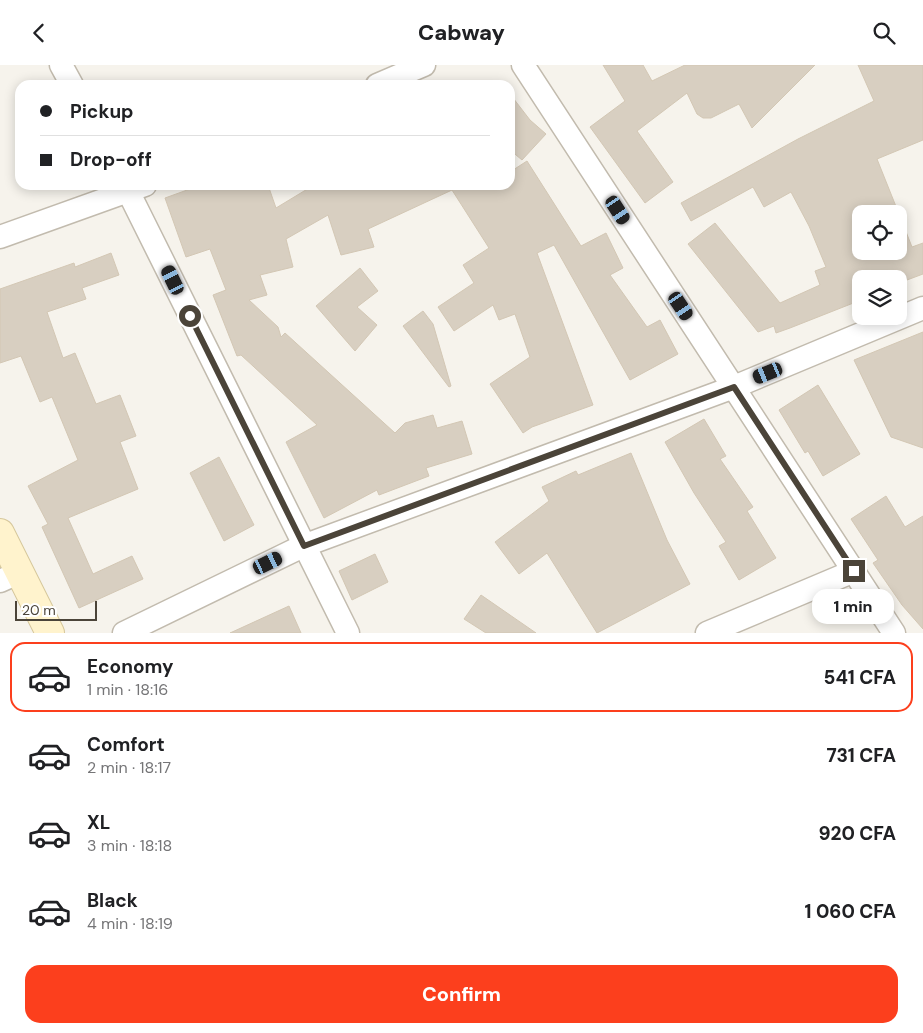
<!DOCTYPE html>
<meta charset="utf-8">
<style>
:root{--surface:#fff;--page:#f2f2f2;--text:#202124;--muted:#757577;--line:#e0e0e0;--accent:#fc3f1d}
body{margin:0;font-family:"DM Sans",sans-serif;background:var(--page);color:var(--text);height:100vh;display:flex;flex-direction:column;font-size:19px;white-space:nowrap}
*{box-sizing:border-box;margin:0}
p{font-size:16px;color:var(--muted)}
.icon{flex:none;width:28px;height:28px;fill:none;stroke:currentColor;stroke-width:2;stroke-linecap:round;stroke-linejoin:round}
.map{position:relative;height:568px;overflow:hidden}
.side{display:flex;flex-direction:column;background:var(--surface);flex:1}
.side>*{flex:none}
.hud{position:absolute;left:15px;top:15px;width:500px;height:110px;border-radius:15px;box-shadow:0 2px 12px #0003;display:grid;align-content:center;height:110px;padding:0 25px;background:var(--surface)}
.fabs{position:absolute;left:852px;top:140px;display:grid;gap:10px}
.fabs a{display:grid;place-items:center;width:55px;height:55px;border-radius:10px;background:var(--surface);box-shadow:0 2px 12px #0003;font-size:25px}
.scale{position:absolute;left:15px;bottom:12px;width:82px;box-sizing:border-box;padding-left:5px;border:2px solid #4b4439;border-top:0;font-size:14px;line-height:18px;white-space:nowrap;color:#4b4439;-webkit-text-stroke:4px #fff;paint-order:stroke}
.end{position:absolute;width:22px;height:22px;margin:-11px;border:6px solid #4b4439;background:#fff;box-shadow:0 0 0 2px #fff}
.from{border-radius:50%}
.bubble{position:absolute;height:35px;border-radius:15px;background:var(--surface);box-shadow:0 2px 12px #0003;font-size:16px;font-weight:800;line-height:35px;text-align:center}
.car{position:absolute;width:15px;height:30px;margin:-15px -8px;border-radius:6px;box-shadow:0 0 4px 1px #0007;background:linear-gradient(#222 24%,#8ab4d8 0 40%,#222 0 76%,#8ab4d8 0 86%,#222 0)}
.hud b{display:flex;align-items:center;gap:18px;height:48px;font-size:19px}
.hud b+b{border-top:1px solid var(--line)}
.hud i{width:12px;height:12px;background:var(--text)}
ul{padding:9px 0 0;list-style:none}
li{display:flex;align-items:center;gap:15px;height:70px;margin:0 10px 8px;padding:0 15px;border:2px solid transparent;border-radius:15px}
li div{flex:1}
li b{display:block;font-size:19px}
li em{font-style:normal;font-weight:800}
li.current{border-color:var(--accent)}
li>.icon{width:45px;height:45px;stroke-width:1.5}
.action{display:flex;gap:10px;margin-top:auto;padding:10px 25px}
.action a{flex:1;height:58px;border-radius:15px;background:var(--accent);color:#fff;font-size:20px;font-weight:800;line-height:58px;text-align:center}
header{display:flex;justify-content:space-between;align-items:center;height:65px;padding:0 25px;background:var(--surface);font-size:22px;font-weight:800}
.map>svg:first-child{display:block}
.building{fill:#d8cfc1;stroke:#d3c7b4}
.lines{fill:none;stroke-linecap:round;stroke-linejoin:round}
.minor-casing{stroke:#c2bbae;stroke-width:25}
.secondary-casing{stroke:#d6c79b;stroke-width:30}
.minor{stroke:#fff;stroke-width:22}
.secondary{stroke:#fff3cd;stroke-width:28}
.route{stroke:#4b4439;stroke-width:6}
</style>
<header><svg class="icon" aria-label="back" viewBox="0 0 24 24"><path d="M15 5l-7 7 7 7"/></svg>Cabway<svg class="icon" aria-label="search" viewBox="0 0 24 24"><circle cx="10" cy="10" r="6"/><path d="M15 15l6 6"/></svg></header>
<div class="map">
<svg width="923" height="568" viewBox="0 0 923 568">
<rect width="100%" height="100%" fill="#f6f3ec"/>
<g class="building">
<path d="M603,0H643L652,16L685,0H815L752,63L739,39L711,53H703L697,49L687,28L637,66L673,117L645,138L590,62L625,36Z"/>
<path d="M858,0H923V75L877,94L899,149H861V186H899V149L912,182L923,178V209L899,218V214H861V235L790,263L776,268L774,261L758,267L688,179L715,158L780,238L820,220L815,206L826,202L809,161L791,127L764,142L753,122L691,156L681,138L798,74L874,36Z"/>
<path d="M510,29L530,55L546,69L522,95L510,85Z"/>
<path d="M527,96L581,181L606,168L623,203L610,210L647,262L660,255L678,289L630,315L554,180L537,188L593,340L532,362L523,368L490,319L530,292L515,249L499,255L493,240L454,266L438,242L474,218L463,200L489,183L452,125L368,164L374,182L341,190L328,150L286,174L293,202L260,210L267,230L249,235L278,262L281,272L285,268L395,368L405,358L433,350L437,363L462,356L472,389L426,403L429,411L379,430L377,425L324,453L286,377L317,360L241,290L237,291L213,230L226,225L210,184L186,192L165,133L201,120H268L276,143L314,120H510V107Z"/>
<path d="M111,188L119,210L82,223L86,234L47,247L63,293L75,288L96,339L120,330L136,371L120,377L138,424L68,453L93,509L132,491L143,514L79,543L42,462L48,459L28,421L78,395L52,332L40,337L21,291L0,298V224L74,198L75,202Z"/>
<path d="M360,203L378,226L357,242L377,260L355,286L316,241Z"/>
<path d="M423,246L433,259L451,321L449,322L403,261Z"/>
<path d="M923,267V383L891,372L854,295Z"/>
<path d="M818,320L860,389L823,411L808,386L805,388L779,345Z"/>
<path d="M704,354L726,391L720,394L753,442L747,446L776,493L739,515L719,481L726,477L694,428L665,377Z"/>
<path d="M631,388L667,475L690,519L597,568L547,488L519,509L495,477L549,436L542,422L576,406L578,410Z"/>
<path d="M219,392L254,460L224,476L190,408Z"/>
<path d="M886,431L905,462L923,451V564L902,540L873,498L878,495L851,454Z"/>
<path d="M375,489L388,517L352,535L339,506Z"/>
<path d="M481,530L536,568H486L464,554Z"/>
<path d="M289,541L301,568H230Z"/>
</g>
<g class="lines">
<defs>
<g id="minor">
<path d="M61,0L72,20"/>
<path d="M523,0L894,568"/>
<path d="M377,20L424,0"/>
<path d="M125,120L348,568"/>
<path d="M0,172L145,120"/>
<path d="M0,516L20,507"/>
<path d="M124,568L303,481L734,322L923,243"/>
<path d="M707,568L854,506"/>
</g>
<path id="secondary" d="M0,468L50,568"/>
</defs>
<use href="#minor" class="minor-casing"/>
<use href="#secondary" class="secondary-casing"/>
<use href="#minor" class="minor"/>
<use href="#secondary" class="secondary"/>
</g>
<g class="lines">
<path class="route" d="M190,251L304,481L734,322L854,506"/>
</g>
</svg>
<div class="fabs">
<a><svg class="icon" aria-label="locate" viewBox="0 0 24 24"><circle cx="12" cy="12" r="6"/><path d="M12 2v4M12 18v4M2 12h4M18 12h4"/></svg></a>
<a><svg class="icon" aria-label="layers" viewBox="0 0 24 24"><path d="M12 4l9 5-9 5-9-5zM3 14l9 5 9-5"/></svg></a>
</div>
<div class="scale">20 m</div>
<i class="end from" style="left:190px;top:251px"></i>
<i class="end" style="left:854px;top:506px"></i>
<div class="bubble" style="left:812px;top:524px;width:82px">1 min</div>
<i class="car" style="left:618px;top:145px;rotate:147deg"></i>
<i class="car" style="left:173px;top:215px;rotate:334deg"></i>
<i class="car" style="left:681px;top:241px;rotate:146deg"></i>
<i class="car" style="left:768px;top:308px;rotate:248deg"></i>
<i class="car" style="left:268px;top:498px;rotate:64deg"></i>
<div class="hud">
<b><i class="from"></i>Pickup</b>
<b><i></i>Drop-off</b>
</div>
</div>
<section class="side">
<ul>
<li class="current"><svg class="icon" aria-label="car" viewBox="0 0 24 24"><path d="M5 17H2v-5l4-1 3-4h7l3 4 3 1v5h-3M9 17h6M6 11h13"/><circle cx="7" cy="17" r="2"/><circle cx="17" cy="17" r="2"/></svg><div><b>Economy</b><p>1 min · 18:16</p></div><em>541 CFA</em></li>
<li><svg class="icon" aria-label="car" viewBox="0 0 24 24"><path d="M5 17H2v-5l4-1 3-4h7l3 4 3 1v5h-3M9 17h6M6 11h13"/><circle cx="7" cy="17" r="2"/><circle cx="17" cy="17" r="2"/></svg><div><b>Comfort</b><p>2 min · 18:17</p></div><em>731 CFA</em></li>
<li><svg class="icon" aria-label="car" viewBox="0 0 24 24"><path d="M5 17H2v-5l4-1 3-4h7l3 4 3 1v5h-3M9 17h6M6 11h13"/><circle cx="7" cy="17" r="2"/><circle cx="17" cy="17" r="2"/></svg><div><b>XL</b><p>3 min · 18:18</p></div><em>920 CFA</em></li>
<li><svg class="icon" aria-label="car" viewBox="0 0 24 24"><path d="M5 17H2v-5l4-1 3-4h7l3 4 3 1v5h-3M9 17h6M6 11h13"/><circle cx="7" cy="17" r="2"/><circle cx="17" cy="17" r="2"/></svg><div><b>Black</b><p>4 min · 18:19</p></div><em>1 060 CFA</em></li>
</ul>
<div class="action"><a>Confirm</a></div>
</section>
